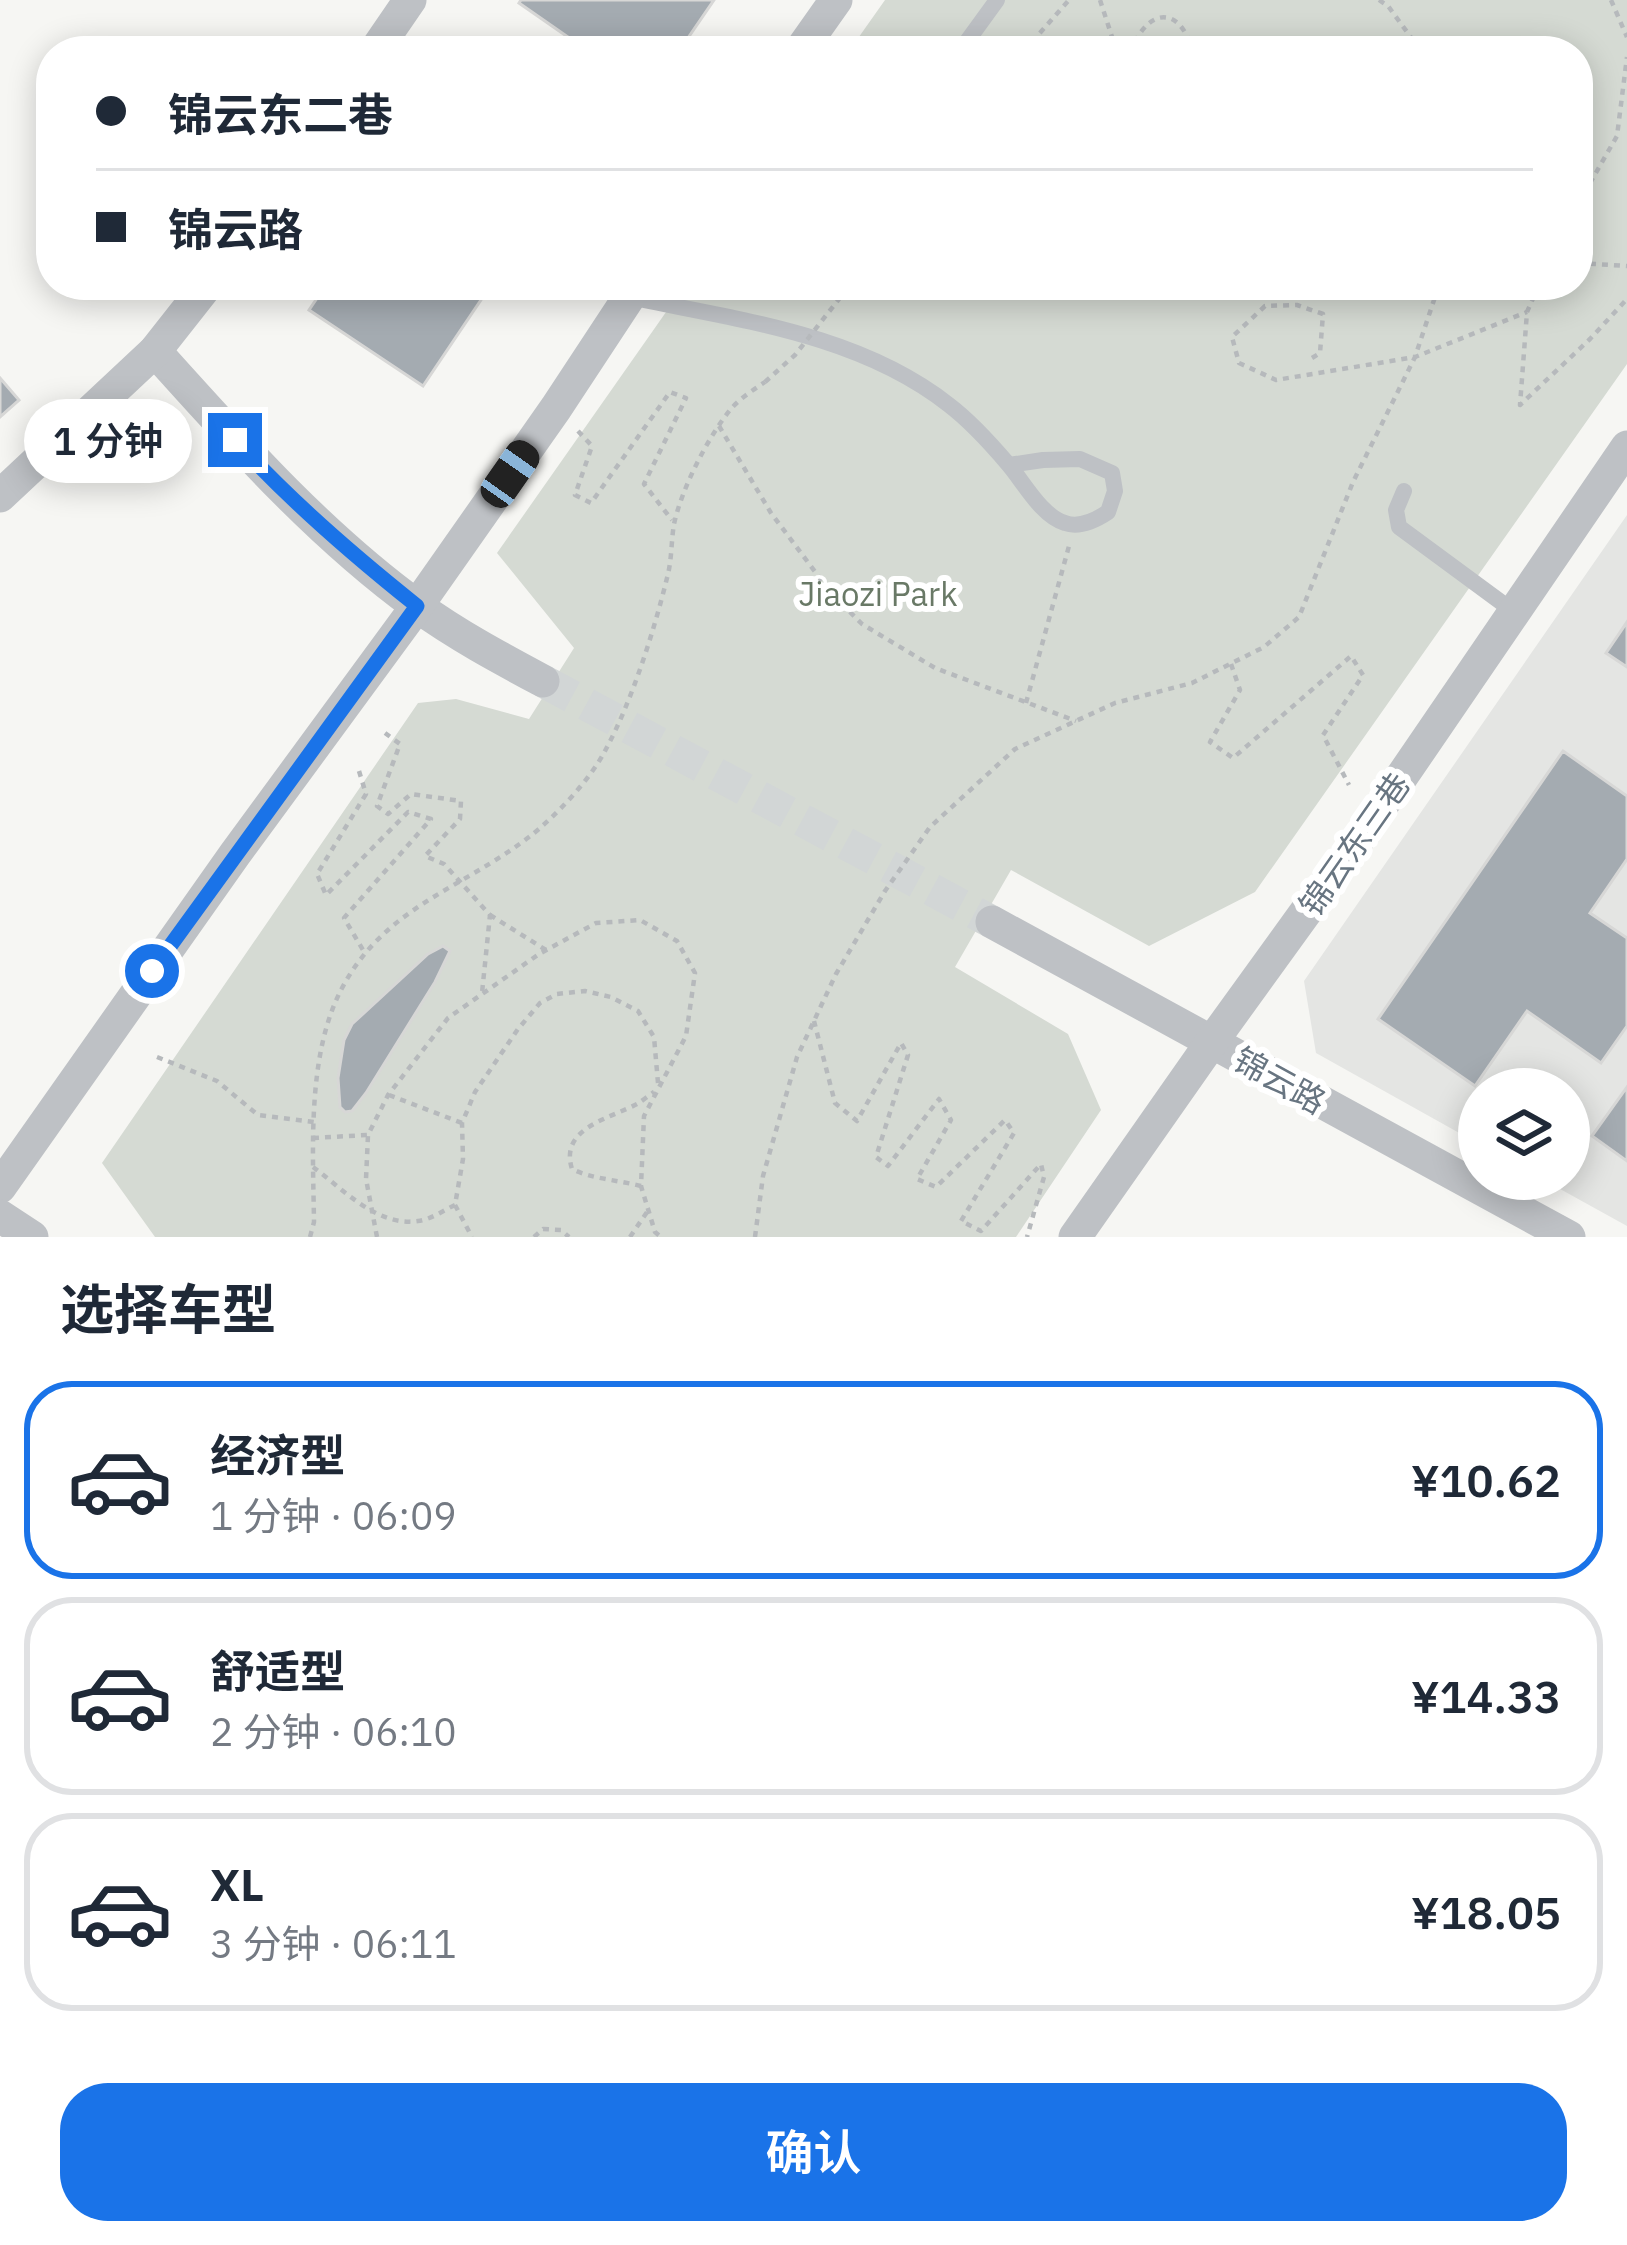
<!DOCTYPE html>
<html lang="zh">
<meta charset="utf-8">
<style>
:root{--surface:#fff;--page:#f2f2f3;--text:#1f2937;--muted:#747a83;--line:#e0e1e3;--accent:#1a73e8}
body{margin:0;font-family:"IBM Plex Sans","Noto Sans SC",sans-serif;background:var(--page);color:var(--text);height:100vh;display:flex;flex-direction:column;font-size:45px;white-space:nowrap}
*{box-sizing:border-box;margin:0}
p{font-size:39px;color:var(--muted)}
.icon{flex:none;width:66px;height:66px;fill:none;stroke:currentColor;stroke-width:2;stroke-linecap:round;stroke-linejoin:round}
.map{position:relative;height:1237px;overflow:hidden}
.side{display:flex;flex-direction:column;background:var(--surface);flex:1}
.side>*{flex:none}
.top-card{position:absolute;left:36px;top:36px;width:1557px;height:264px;border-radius:48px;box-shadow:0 6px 30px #0003;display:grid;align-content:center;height:264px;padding:0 60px;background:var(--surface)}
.fabs{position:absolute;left:1458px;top:1068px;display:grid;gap:24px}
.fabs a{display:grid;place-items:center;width:132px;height:132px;border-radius:50%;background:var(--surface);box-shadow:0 6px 30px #0003;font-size:60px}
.end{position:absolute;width:54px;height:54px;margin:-27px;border:15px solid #1a73e8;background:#fff;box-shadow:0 0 0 6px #fff}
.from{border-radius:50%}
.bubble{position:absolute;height:84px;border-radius:42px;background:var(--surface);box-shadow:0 6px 30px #0003;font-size:39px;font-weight:600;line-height:84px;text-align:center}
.car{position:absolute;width:36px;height:72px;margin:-36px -18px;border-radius:15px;box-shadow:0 0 9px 3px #0007;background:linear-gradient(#222 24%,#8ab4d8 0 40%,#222 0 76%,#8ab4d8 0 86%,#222 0)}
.top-card b{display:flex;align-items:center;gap:42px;height:114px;font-size:45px}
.top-card b+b{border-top:3px solid var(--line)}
.top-card i{width:30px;height:30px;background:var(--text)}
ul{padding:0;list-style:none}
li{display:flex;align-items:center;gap:36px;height:198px;margin:0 24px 18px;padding:0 36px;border:6px solid var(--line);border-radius:48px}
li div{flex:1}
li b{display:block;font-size:45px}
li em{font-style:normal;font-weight:600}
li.on{border-color:var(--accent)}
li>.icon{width:108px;height:108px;stroke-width:1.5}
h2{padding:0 60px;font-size:54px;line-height:144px}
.primary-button{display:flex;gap:24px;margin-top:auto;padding:24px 60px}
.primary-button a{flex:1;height:138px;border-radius:48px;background:var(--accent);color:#fff;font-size:48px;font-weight:600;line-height:138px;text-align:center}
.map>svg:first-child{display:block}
.built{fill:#e4e5e3}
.green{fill:#d5dad3}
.building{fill:#a4abb1;stroke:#d7d7d6;stroke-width:3}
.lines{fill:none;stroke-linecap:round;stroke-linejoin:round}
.street-tunnel{stroke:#d2d6d6;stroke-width:33;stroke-dasharray:33 16;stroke-linecap:butt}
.path{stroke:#b6b9bc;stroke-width:4.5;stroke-dasharray:6 6;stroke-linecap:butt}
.lane{stroke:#bec1c5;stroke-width:16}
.street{stroke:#bec1c5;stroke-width:33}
.path-bridge{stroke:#b6b9bc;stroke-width:4.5;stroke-dasharray:6 6;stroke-linecap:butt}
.route{stroke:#1a73e8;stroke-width:15}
.labels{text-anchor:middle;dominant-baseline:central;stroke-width:12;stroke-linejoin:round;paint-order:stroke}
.park-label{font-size:33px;fill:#697966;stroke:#fff}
.street-label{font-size:33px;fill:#687581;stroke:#fff}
</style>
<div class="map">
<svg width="1627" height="1237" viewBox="0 0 1627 1237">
<rect width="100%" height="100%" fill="#f6f6f3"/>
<path class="built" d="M1627,515V1226L1542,1179H1569V1089H1479V1144L1316,1053L1304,981Z"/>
<path class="green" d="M885,0H1627V364L1255,892L1149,946L1011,870L955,967L1068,1034L1101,1110L1016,1237H155L102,1163L418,703L456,699L529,719L574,648L497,553L685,285H1578V51H849Z"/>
<g class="building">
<path d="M521,0H714L679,51H588L519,3Z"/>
<path d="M326,285H491L423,386L309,310Z"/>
<path d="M0,378L19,400L0,417Z"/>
<path d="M1627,622V667L1606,653Z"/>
<path d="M1563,751L1627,796V859L1590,913L1627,938V1026L1601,1063L1527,1011L1475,1086L1378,1019Z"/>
<path d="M443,946L450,951L435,982L366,1093L352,1111L345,1112L340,1107L338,1078L344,1040L352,1024L428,954Z"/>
<path d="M1627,1087V1161L1592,1136Z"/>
</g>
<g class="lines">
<path class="street-tunnel" d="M543,681L992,922"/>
<g class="path">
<path d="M1100,0L1113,40L1114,51"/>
<path d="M1379,0L1388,6L1421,51"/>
<path d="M1611,0L1627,37"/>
<path d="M1113,40L1135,42L1143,51"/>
<path d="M1135,42C1154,4 1183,12 1192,51"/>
<path d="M1024,51L1069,0"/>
<path d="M1245,51L1251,45H1262L1267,51"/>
<path d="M1380,51L1411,36"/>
<path d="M1578,204L1617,136L1627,57"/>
<path d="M1578,263L1627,266"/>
<path d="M1539,285L1527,312L1520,405L1590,339L1627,299"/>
<path d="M1312,358L1320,353L1323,314L1297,305L1265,306L1232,337L1239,363L1276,380L1415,357L1527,312"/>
<path d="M719,426L771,513L831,593L862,624L935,668L1076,721"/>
<path d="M578,431L592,446L575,495L591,503L670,392L686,398L644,484L672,520"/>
<path d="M1231,664L1240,690L1210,742L1233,758L1351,656L1363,675L1323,735L1349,785"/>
<path d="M1026,703L1069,546"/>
<path d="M385,733L400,744L377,806L388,814L411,794L461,801L460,819L425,856L444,864L490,915L482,993"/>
<path d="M359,771L366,794L317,874L326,895L408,812L431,819L344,918L363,950"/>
<path d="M490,915L546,950"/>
<path d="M814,1021L835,1103L857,1121L901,1043L908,1055L876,1157L888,1166L939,1099L951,1120L917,1179L936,1187L1005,1120L1014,1133L961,1221L981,1231L1041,1164L1044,1177L1027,1237"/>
<path d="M157,1057L217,1081L258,1115L314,1122"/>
<path d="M389,1095L462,1123"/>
<path d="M313,1138L367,1135"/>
<path d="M313,1167C343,1189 377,1227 418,1221C430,1220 444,1210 455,1205L463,1159L462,1123L475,1092L518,1029L540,1003L557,994L585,991L611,997L638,1011L654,1037L658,1083"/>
<path d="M641,1186C618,1180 592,1179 572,1169C559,1128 609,1119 637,1104C638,1104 652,1093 654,1092"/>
<path d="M455,1205L472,1237"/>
<path d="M310,1237L314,1222C313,1149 307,1056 341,990C384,907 460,890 529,837C555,817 591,779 606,749C632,701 654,631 667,578C672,560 671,542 674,524C682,488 707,439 730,410C739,399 753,390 765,382"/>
<path d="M377,1237L366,1179L368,1135L388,1095L448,1018L539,954L596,923L640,920L677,941L695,973L686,1036L644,1116L641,1186L655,1232L661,1237"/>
<path d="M534,1237L543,1229L561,1230L569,1237"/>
<path d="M630,1237L647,1212"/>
<path d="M755,1237L763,1176L797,1057L836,974L885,891L930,827L1015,749L1115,703L1192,683L1264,647L1299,617L1353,482L1415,357L1439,285"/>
</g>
<g class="lane">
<path d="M960,51L997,0"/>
<path d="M629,297C738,320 859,334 949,405C970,421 991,444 1008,464C1023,481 1041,516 1065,523C1079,528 1096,520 1108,512L1115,491L1112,473L1080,459L1043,460L1009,465"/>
<path d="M1404,491L1396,510L1399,527L1513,611"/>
</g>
<g class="street">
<path d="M375,51L410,0"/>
<path d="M800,51L836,0"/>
<path d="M155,351C236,441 318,534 417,606C457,635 500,658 543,681"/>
<path d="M0,496L155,351L207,285"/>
<path d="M992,922L1569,1237"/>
<path d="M0,1187L235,854L417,606L556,408L637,285"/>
<path d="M0,1216L32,1237"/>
<path d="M1075,1237L1211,1043L1370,823L1627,447"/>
</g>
<path class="path-bridge" d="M765,382L795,355L850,285"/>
</g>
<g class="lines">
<path class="route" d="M152,971L417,606C353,555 290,501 235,440"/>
</g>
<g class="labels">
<g class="park-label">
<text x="878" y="593">Jiaozi Park</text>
</g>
<g class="street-label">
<text transform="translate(1354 844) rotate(-55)">锦云东三巷</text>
<text transform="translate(1280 1080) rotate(29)">锦云路</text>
</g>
</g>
</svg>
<div class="fabs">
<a><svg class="icon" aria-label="layers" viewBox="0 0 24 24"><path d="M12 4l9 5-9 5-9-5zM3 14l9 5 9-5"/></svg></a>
</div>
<i class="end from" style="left:152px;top:971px"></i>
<i class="end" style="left:235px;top:440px"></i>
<div class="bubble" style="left:24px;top:399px;width:168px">1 分钟</div>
<i class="car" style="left:510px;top:474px;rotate:35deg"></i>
<div class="top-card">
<b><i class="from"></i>锦云东二巷</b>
<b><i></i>锦云路</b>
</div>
</div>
<section class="side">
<h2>选择车型</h2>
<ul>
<li class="on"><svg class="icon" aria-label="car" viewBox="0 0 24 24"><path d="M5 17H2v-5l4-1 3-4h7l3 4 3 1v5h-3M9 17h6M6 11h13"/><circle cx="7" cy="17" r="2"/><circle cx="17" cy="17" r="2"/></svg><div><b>经济型</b><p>1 分钟 · 06:09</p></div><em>¥10.62</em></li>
<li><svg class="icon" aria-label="car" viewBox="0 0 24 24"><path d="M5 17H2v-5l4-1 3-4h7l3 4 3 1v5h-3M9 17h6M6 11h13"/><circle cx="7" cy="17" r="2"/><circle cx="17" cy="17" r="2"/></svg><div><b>舒适型</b><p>2 分钟 · 06:10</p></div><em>¥14.33</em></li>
<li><svg class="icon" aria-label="car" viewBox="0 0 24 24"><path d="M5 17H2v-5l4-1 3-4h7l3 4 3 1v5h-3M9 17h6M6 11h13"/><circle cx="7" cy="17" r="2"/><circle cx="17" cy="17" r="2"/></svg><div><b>XL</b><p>3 分钟 · 06:11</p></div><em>¥18.05</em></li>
</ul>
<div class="primary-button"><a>确认</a></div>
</section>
